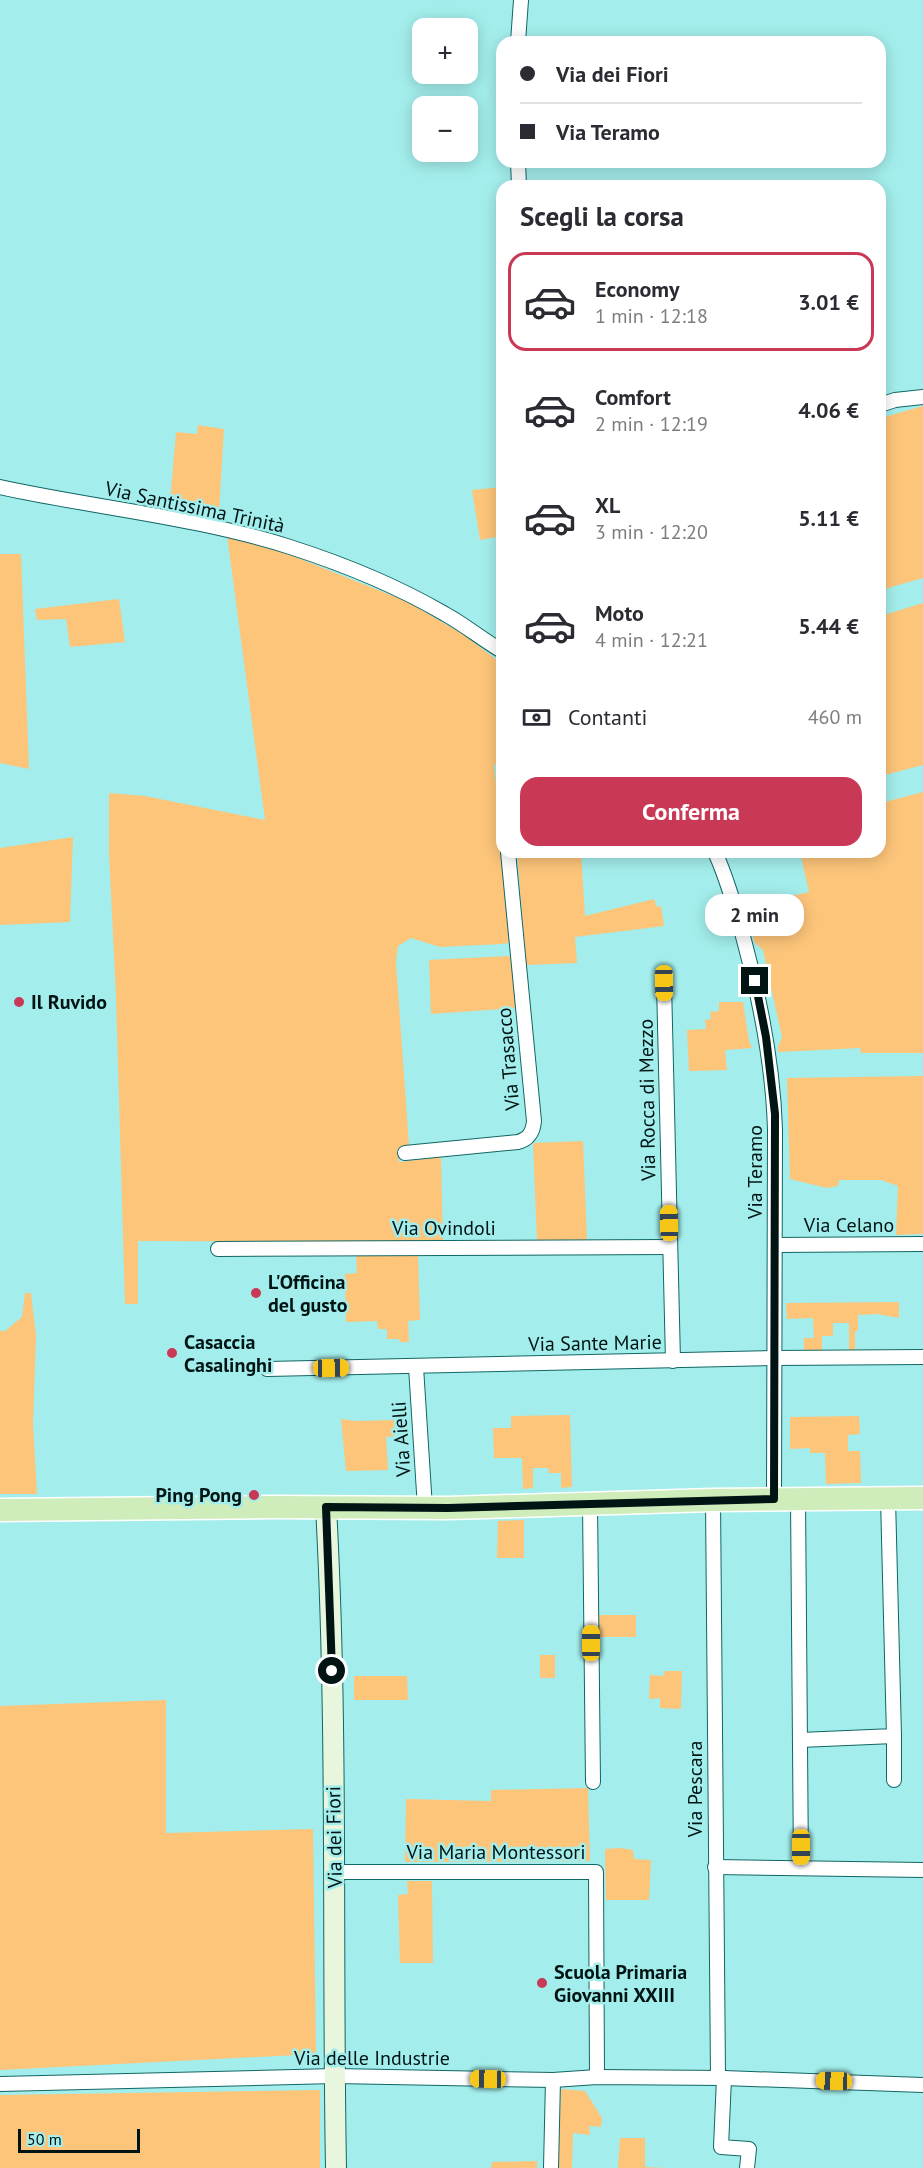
<!DOCTYPE html>
<html lang="it">
<meta charset="utf-8">
<style>
:root{--surface:#fff;--page:#f2f2f3;--text:#2b2b33;--muted:#7c7c81;--line:#e1e1e2;--accent:#c93956}
body{margin:0;font-family:"PT Sans",sans-serif;background:var(--page);color:var(--text);height:100vh;display:flex;flex-direction:column;font-size:22px;white-space:nowrap}
*{box-sizing:border-box;margin:0}
p{font-size:20px;color:var(--muted)}
.icon{flex:none;width:33px;height:33px;fill:none;stroke:currentColor;stroke-width:2;stroke-linecap:round;stroke-linejoin:round}
.map{position:relative;flex:1;overflow:hidden}
.panel{position:absolute;left:496px;top:180px;width:390px;height:678px;display:flex;flex-direction:column;background:var(--surface);border-radius:18px;box-shadow:0 3px 15px #0003}
.panel>*{flex:none}
.guide{position:absolute;left:496px;top:36px;width:390px;height:132px;border-radius:18px;box-shadow:0 3px 15px #0003;display:grid;align-content:center;height:132px;padding:0 24px;background:var(--surface)}
.buttons{position:absolute;left:412px;top:18px;display:grid;gap:12px}
.buttons a{display:grid;place-items:center;width:66px;height:66px;border-radius:12px;background:var(--surface);box-shadow:0 3px 15px #0003;font-size:30px}
.scale{position:absolute;left:18px;bottom:15px;width:122px;box-sizing:border-box;padding-left:6px;border:3px solid #001414;border-top:0;font-size:16px;line-height:21px;white-space:nowrap;color:#001414;-webkit-text-stroke:4px #a3eeec;paint-order:stroke}
.end{position:absolute;width:27px;height:27px;margin:-14px;border:8px solid #001414;background:#fff;box-shadow:0 0 0 3px #fff}
.from{border-radius:50%}
.bubble{position:absolute;height:42px;border-radius:18px;background:var(--surface);box-shadow:0 3px 15px #0003;font-size:20px;font-weight:700;line-height:42px;text-align:center}
.car{position:absolute;width:18px;height:36px;margin:-18px -9px;border-radius:8px;box-shadow:0 0 4px 2px #0007;background:linear-gradient(#f5c518 24%,#345 0 40%,#f5c518 0 76%,#345 0 86%,#f5c518 0)}
.guide b{display:flex;align-items:center;gap:21px;height:57px;font-size:22px}
.guide b+b{border-top:2px solid var(--line)}
.guide i{width:15px;height:15px;background:var(--text)}
ul{padding:0;list-style:none}
li{display:flex;align-items:center;gap:18px;height:99px;margin:0 12px 9px;padding:0 12px;border:3px solid transparent;border-radius:18px}
li div{flex:1}
li b{display:block;font-size:22px}
li em{font-style:normal;font-weight:700}
li.on{border-color:var(--accent)}
li>.icon{width:54px;height:54px;stroke-width:1.5}
h2{padding:0 24px;font-size:27px;line-height:72px}
.pay{display:flex;align-items:center;gap:15px;height:66px;padding:0 24px;font-size:22px}
.pay p{margin-inline-start:auto}
.primary-button{display:flex;gap:12px;margin-top:auto;padding:12px 24px}
.primary-button a{flex:1;height:69px;border-radius:18px;background:var(--accent);color:#fff;font-size:24px;font-weight:700;line-height:69px;text-align:center}
.map>svg:first-child{display:block}
.green{fill:#fdc57a}
.lines{fill:none;stroke-linecap:round;stroke-linejoin:round}
.minor-casing{stroke:#116665;stroke-width:16}
.secondary-casing{stroke:#116665;stroke-width:22}
.primary-casing{stroke:#fff;stroke-width:25}
.minor{stroke:#fff;stroke-width:14}
.secondary{stroke:#e7f6dd;stroke-width:20}
.primary{stroke:#cfecbb;stroke-width:22}
.route{stroke:#001414;stroke-width:8}
.poi-dot{fill:#c93956;stroke:#a3eeec;stroke-width:2}
.labels{text-anchor:middle;dominant-baseline:central;stroke-width:5;stroke-linejoin:round;paint-order:stroke}
.street-label{font-size:20px;fill:#001414;stroke:#a3eeec}
.poi-label{font-size:20px;font-weight:bold;fill:#001414;stroke:#a3eeec;text-anchor:start}
</style>
<div class="map">
<svg width="923" height="2168" viewBox="0 0 923 2168">
<rect width="100%" height="100%" fill="#a3eeec"/>
<g class="green">
<path d="M923,406V578L881,590V418Z"/>
<path d="M198,425L224,429L219,512L170,502L176,432L197,434Z"/>
<path d="M502,487V536L480,540L472,490Z"/>
<path d="M227,535L293,556L408,602L464,635L502,664V762L494,765L511,938L508,943L502,944L440,947L411,938L398,946L396,962L409,1146L397,1149L399,1162L441,1157L443,1242L138,1241V1304H125L116,997L109,853V793L145,796L265,820Z"/>
<path d="M0,554H21L29,769L0,763Z"/>
<path d="M119,599L125,642L70,647L66,619L37,620L35,609Z"/>
<path d="M923,603V765L881,776V616Z"/>
<path d="M923,792V1053H861L860,1048L778,1052V1047L782,1037L763,950L754,942L748,906L809,892L800,852H880L881,803Z"/>
<path d="M73,837L70,922L0,925V848Z"/>
<path d="M517,852H581L585,916L654,899L657,907L661,906L664,926L575,937L577,963L526,965Z"/>
<path d="M509,956L513,961L516,1008L431,1014L429,960Z"/>
<path d="M719,1002H743L749,1041L752,1048L725,1050L727,1070L689,1071L687,1030L706,1029L705,1020L711,1019L710,1012L719,1011Z"/>
<path d="M923,1076V1234L896,1235L898,1186L881,1180H839L838,1186L827,1188L790,1179L787,1078Z"/>
<path d="M583,1141L587,1240L537,1242L533,1143Z"/>
<path d="M356,1256H418L420,1320L408,1321L409,1342H400L399,1339H387V1329H378L377,1321L346,1322L345,1274L357,1273Z"/>
<path d="M25,1293H31L36,1336L33,1424L37,1494H0V1331H5L22,1317Z"/>
<path d="M899,1302V1318L877,1314L858,1315V1331H855V1351L849,1352V1323H833V1336H822V1352H804V1338H814L813,1318L787,1319L786,1303Z"/>
<path d="M570,1415L572,1487L561,1488V1473H549L548,1468H533V1488L523,1489L522,1458H494L493,1428H511V1416Z"/>
<path d="M859,1416L860,1434L848,1435V1451H860L861,1483L826,1484L825,1453H810V1448L790,1449V1417Z"/>
<path d="M341,1419L356,1421L394,1420V1436L386,1437L388,1470L346,1471Z"/>
<path d="M524,1520V1558H497L498,1521Z"/>
<path d="M598,1615H636V1637H599Z"/>
<rect x="540" y="1655" width="15" height="23"/>
<path d="M664,1671H682L681,1709L660,1708V1698L649,1699L650,1675L664,1676Z"/>
<path d="M354,1676H407L408,1700H354Z"/>
<path d="M166,1700V1833L313,1829L316,2054L0,2070V1706Z"/>
<path d="M588,1788L590,1861L405,1862L406,1799L491,1801V1790Z"/>
<path d="M620,1848L633,1850L634,1859L651,1860L649,1900H606L605,1849Z"/>
<path d="M407,1881H432L433,1963H400L398,1895L408,1894Z"/>
<path d="M561,2089L585,2091L602,2118L601,2127L589,2126L590,2135L573,2133L572,2168H558Z"/>
<path d="M320,2090V2168H0V2095Z"/>
<path d="M620,2138H645V2167L664,2168H618Z"/>
<path d="M537,2161V2168H491L492,2162Z"/>
</g>
<g class="lines">
<defs>
<g id="minor">
<path d="M518,42L521,0"/>
<path d="M518,162L519,186"/>
<path d="M880,405L895,400L923,397"/>
<path d="M0,487C96,508 196,517 290,547C343,564 397,586 445,614C465,625 483,640 502,651"/>
<path d="M715,852C728,881 737,913 745,944C761,1004 773,1066 775,1129L774,1499"/>
<path d="M664,983L673,1361"/>
<path d="M405,1153L518,1142C529,1139 533,1132 534,1121L508,852"/>
<path d="M775,1245L923,1244"/>
<path d="M218,1249L670,1247"/>
<path d="M416,1367L425,1508"/>
<path d="M267,1369L774,1358L923,1357"/>
<path d="M798,1499L801,1868"/>
<path d="M713,1500L718,2077"/>
<path d="M590,1504L593,1782"/>
<path d="M894,1736V1780"/>
<path d="M800,1740L894,1736L888,1498"/>
<path d="M715,1867L923,1870"/>
<path d="M335,1872H596L597,2077"/>
<path d="M724,2078L721,2147L749,2149L747,2168"/>
<path d="M0,2084L335,2076L553,2080L597,2077L724,2078L923,2085"/>
<path d="M551,2168L553,2080"/>
</g>
<path id="secondary" d="M326,1507C338,1727 332,1948 336,2168"/>
<path id="primary" d="M0,1510L272,1507L448,1508L713,1500L923,1498"/>
</defs>
<use href="#minor" class="minor-casing"/>
<use href="#secondary" class="secondary-casing"/>
<use href="#primary" class="primary-casing"/>
<use href="#minor" class="minor"/>
<use href="#secondary" class="secondary"/>
<use href="#primary" class="primary"/>
</g>
<g class="lines">
<path class="route" d="M332,1671L326,1507L448,1508L774,1499L775,1114L766,1037L755,981"/>
</g>
<g class="poi-dot">
<circle cx="19" cy="1002" r="6"/>
<circle cx="256" cy="1293" r="6"/>
<circle cx="172" cy="1353" r="6"/>
<circle cx="254" cy="1495" r="6"/>
<circle cx="542" cy="1983" r="6"/>
</g>
<g class="labels">
<g class="street-label">
<text transform="translate(195 507) rotate(12)">Via Santissima Trinità</text>
<text transform="translate(508 1059) rotate(-95)">Via Trasacco</text>
<text transform="translate(647 1100) rotate(-91)">Via Rocca di Mezzo</text>
<text transform="translate(755 1172) rotate(-90)">Via Teramo</text>
<text x="849" y="1225">Via Celano</text>
<text x="444" y="1228">Via Ovindoli</text>
<text transform="translate(595 1343) rotate(-1)">Via Sante Marie</text>
<text transform="translate(401 1439) rotate(-94)">Via Aielli</text>
<text transform="translate(695 1789) rotate(-90)">Via Pescara</text>
<text transform="translate(334 1837) rotate(-91)">Via dei Fiori</text>
<text x="496" y="1852">Via Maria Montessori</text>
<text x="372" y="2058">Via delle Industrie</text>
</g>
<g class="poi-label">
<text x="31" y="1002">Il Ruvido</text>
<text x="268" y="1282">L'Officina<tspan x="268" dy="23">del gusto</tspan></text>
<text x="184" y="1342">Casaccia<tspan x="184" dy="23">Casalinghi</tspan></text>
<text x="242" y="1495" text-anchor="end">Ping Pong</text>
<text x="554" y="1972">Scuola Primaria<tspan x="554" dy="23">Giovanni XXIII</tspan></text>
</g>
</g>
</svg>
<div class="buttons">
<a>+</a>
<a>−</a>
</div>
<div class="scale">50 m</div>
<i class="end from" style="left:332px;top:1671px"></i>
<i class="end" style="left:755px;top:981px"></i>
<div class="bubble" style="left:705px;top:894px;width:99px">2 min</div>
<i class="car" style="left:664px;top:983px;rotate:179deg"></i>
<i class="car" style="left:669px;top:1223px;rotate:359deg"></i>
<i class="car" style="left:331px;top:1368px;rotate:89deg"></i>
<i class="car" style="left:591px;top:1643px;rotate:0deg"></i>
<i class="car" style="left:801px;top:1847px;rotate:180deg"></i>
<i class="car" style="left:488px;top:2079px;rotate:271deg"></i>
<i class="car" style="left:834px;top:2081px;rotate:272deg"></i>
<div class="guide">
<b><i class="from"></i>Via dei Fiori</b>
<b><i></i>Via Teramo</b>
</div>
<section class="panel">
<h2>Scegli la corsa</h2>
<ul>
<li class="on"><svg class="icon" aria-label="car" viewBox="0 0 24 24"><path d="M5 17H2v-5l4-1 3-4h7l3 4 3 1v5h-3M9 17h6M6 11h13"/><circle cx="7" cy="17" r="2"/><circle cx="17" cy="17" r="2"/></svg><div><b>Economy</b><p>1 min · 12:18</p></div><em>3.01 €</em></li>
<li><svg class="icon" aria-label="car" viewBox="0 0 24 24"><path d="M5 17H2v-5l4-1 3-4h7l3 4 3 1v5h-3M9 17h6M6 11h13"/><circle cx="7" cy="17" r="2"/><circle cx="17" cy="17" r="2"/></svg><div><b>Comfort</b><p>2 min · 12:19</p></div><em>4.06 €</em></li>
<li><svg class="icon" aria-label="car" viewBox="0 0 24 24"><path d="M5 17H2v-5l4-1 3-4h7l3 4 3 1v5h-3M9 17h6M6 11h13"/><circle cx="7" cy="17" r="2"/><circle cx="17" cy="17" r="2"/></svg><div><b>XL</b><p>3 min · 12:20</p></div><em>5.11 €</em></li>
<li><svg class="icon" aria-label="car" viewBox="0 0 24 24"><path d="M5 17H2v-5l4-1 3-4h7l3 4 3 1v5h-3M9 17h6M6 11h13"/><circle cx="7" cy="17" r="2"/><circle cx="17" cy="17" r="2"/></svg><div><b>Moto</b><p>4 min · 12:21</p></div><em>5.44 €</em></li>
</ul>
<div class="pay"><svg class="icon" aria-label="cash" viewBox="0 0 24 24"><path d="M3 7h18v10H3z"/><circle cx="12" cy="12" r="2"/></svg>Contanti<p>460 m</p></div>
<div class="primary-button"><a>Conferma</a></div>
</section>
</div>
